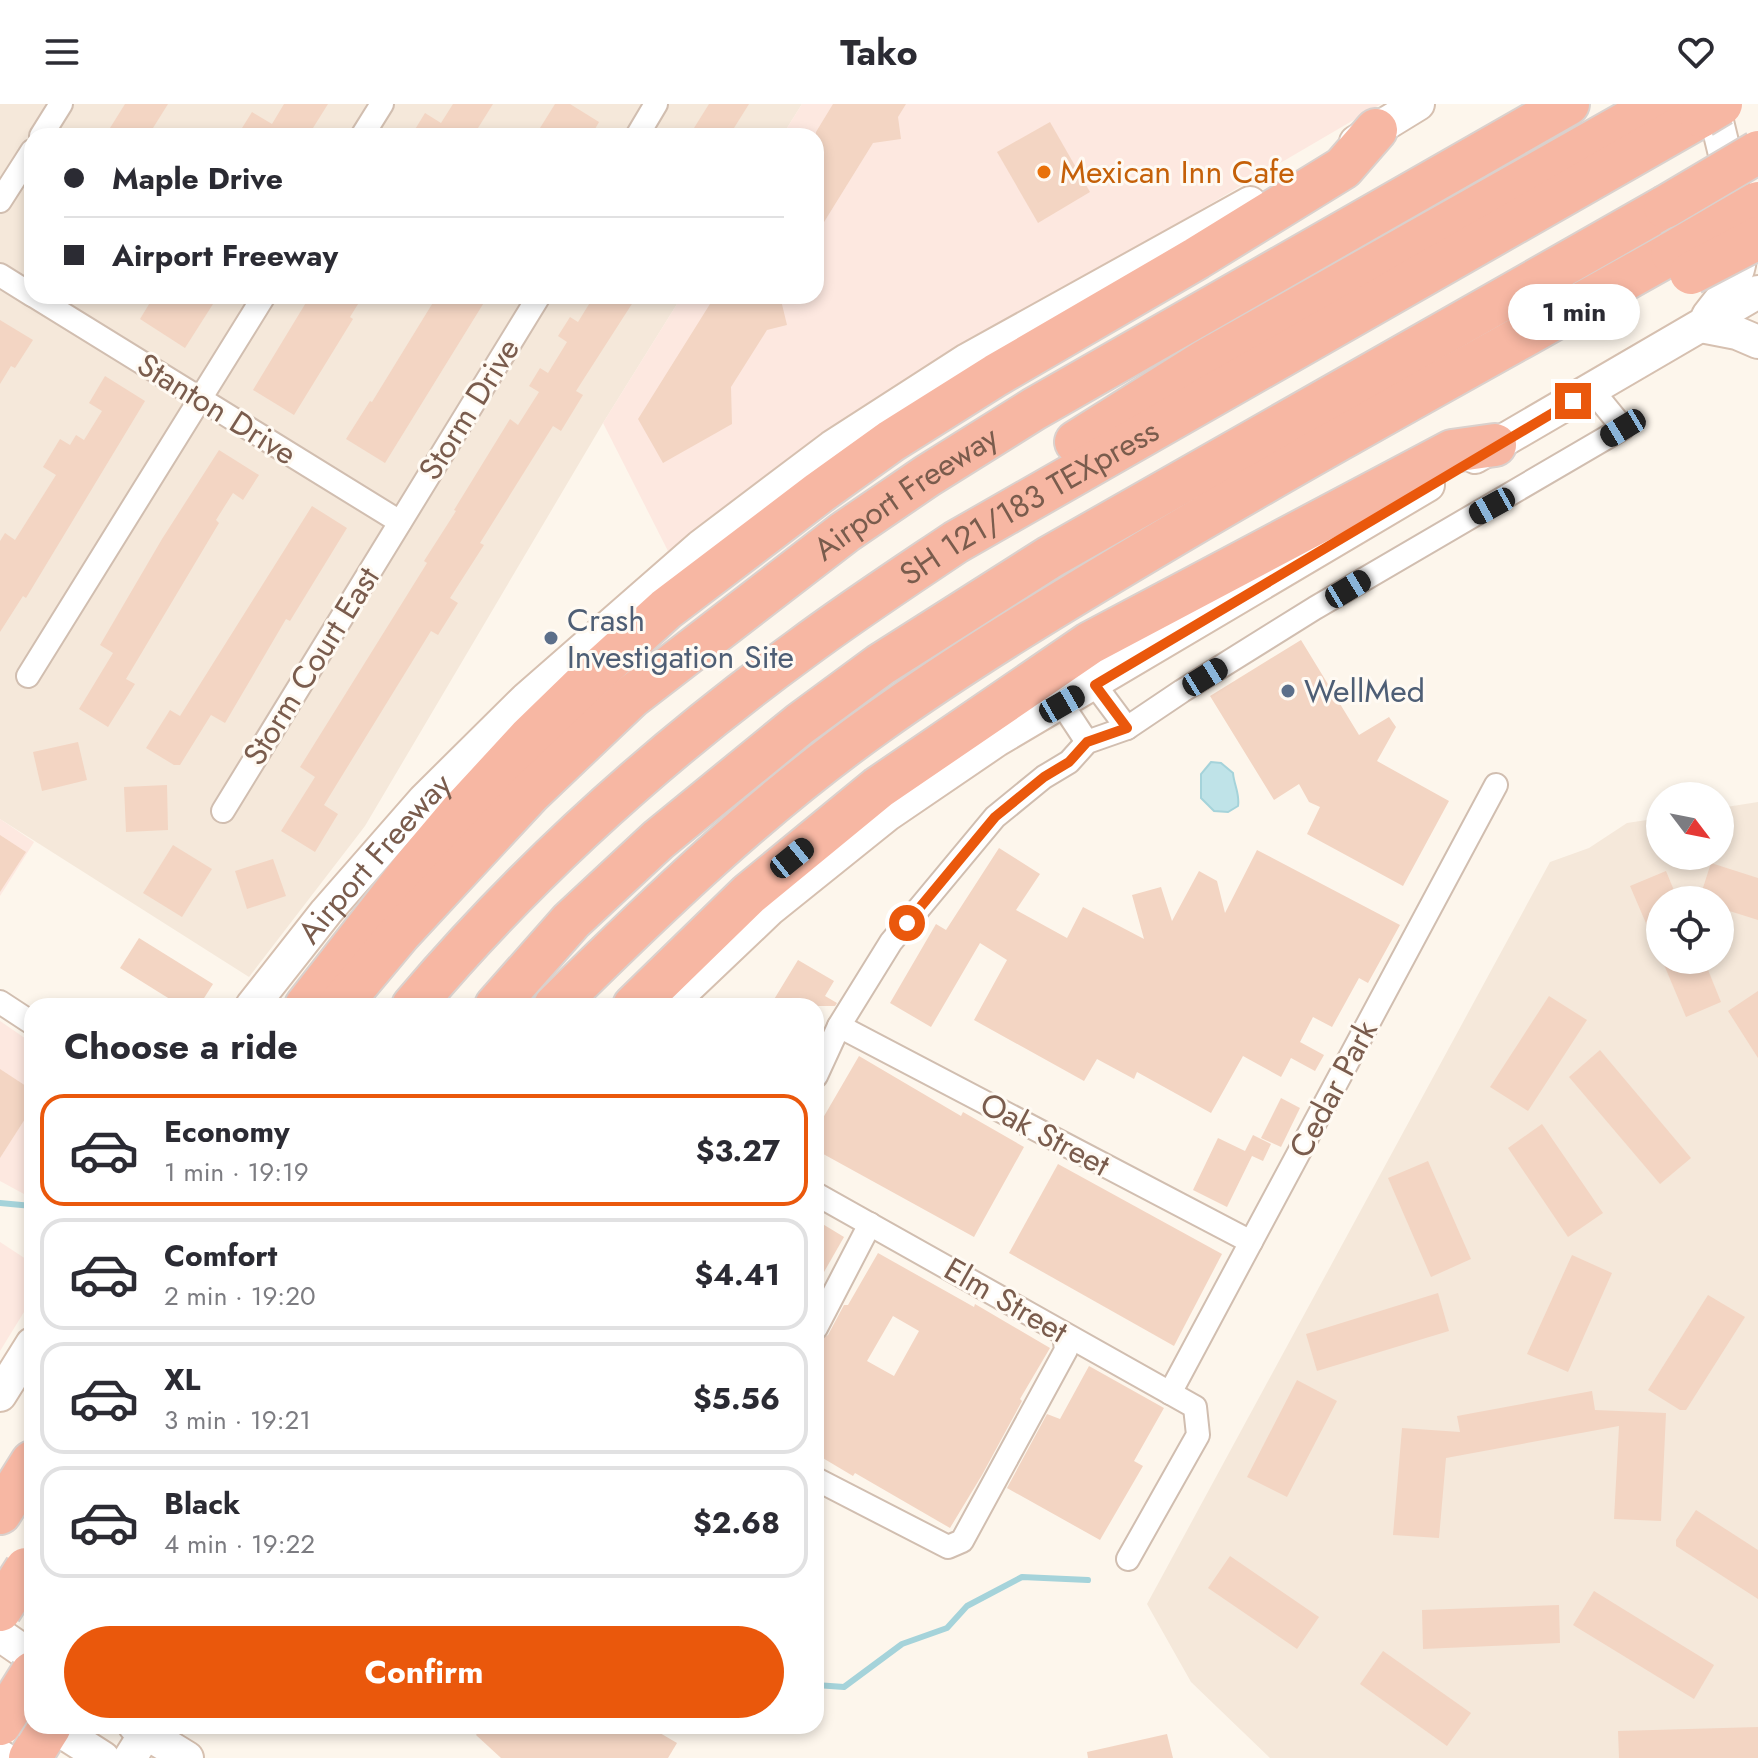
<!DOCTYPE html>
<meta charset="utf-8">
<style>
:root{--surface:#fff;--page:#f7f7f7;--text:#2b2b33;--muted:#7c7c81;--line:#e1e1e2;--accent:#ea580c}
body{margin:0;font-family:Jost,sans-serif;background:var(--page);color:var(--text);height:100vh;display:flex;flex-direction:column;font-size:30px;white-space:nowrap}
*{box-sizing:border-box;margin:0}
p{font-size:26px;color:var(--muted)}
.icon{flex:none;width:44px;height:44px;fill:none;stroke:currentColor;stroke-width:2;stroke-linecap:round;stroke-linejoin:round}
.map{position:relative;flex:1;overflow:hidden}
.panel{position:absolute;left:24px;top:894px;width:800px;height:736px;display:flex;flex-direction:column;background:var(--surface);border-radius:24px;box-shadow:0 4px 12px #0003}
.panel>*{flex:none}
.top-card{position:absolute;left:24px;top:24px;width:800px;height:176px;border-radius:24px;box-shadow:0 4px 12px #0003;display:grid;align-content:center;height:176px;padding:0 40px;background:var(--surface)}
.needle{width:52px;rotate:122deg}
.controls{position:absolute;left:1646px;top:678px;display:grid;gap:16px}
.controls a{display:grid;place-items:center;width:88px;height:88px;border-radius:50%;background:var(--surface);box-shadow:0 4px 12px #0003;font-size:40px}
.end{position:absolute;width:36px;height:36px;margin:-18px;border:10px solid #ea580c;background:#fff;box-shadow:0 0 0 4px #fff}
.from{border-radius:50%}
.bubble{position:absolute;height:56px;border-radius:28px;background:var(--surface);box-shadow:0 4px 12px #0003;font-size:26px;font-weight:700;line-height:56px;text-align:center}
.car{position:absolute;width:24px;height:48px;margin:-24px -12px;border-radius:10px;box-shadow:0 0 6px 2px #0007;background:linear-gradient(#222 24%,#8ab4d8 0 40%,#222 0 76%,#8ab4d8 0 86%,#222 0)}
.top-card b{display:flex;align-items:center;gap:28px;height:76px;font-size:30px}
.top-card b+b{border-top:2px solid var(--line)}
.top-card i{width:20px;height:20px;background:var(--text)}
ul{padding:0;list-style:none}
li{display:flex;align-items:center;gap:24px;height:112px;margin:0 16px 12px;padding:0 24px;border:4px solid var(--line);border-radius:24px}
li div{flex:1}
li b{display:block;font-size:30px}
li em{font-style:normal;font-weight:700}
li.active{border-color:var(--accent)}
li>.icon{width:72px;height:72px;stroke-width:1.5}
h2{padding:0 40px;font-size:36px;line-height:96px}
.action{display:flex;gap:16px;margin-top:auto;padding:16px 40px}
.action a{flex:1;height:92px;border-radius:48px;background:var(--accent);color:#fff;font-size:32px;font-weight:700;line-height:92px;text-align:center}
header{display:flex;justify-content:space-between;align-items:center;height:104px;padding:0 40px;background:var(--surface);font-size:36px;font-weight:700}
.map>svg:first-child{display:block}
.residential{fill:#f5e8da;fill-rule:evenodd}
.commercial{fill:#fde8e0}
.water{fill:#bfe3e8;stroke:#a5d3da;stroke-width:2}
.lines{fill:none;stroke-linecap:round;stroke-linejoin:round}
.stream{stroke:#a5d3da;stroke-width:6}
.building{fill:#f3d5c3;fill-rule:evenodd}
.street-casing{stroke:#d1beb0;stroke-width:26}
.secondary-casing{stroke:#d6c0b0;stroke-width:36}
.highway-casing{stroke:#dad1cd;stroke-width:46}
.street{stroke:#fff;stroke-width:22}
.secondary{stroke:#fff;stroke-width:32}
.highway{stroke:#f7b7a3;stroke-width:42}
.highway-bridge-casing{stroke:#dad1cd;stroke-width:46;stroke-linecap:butt}
.highway-bridge{stroke:#f7b7a3;stroke-width:42}
.route{stroke:#ea580c;stroke-width:10}
.food-dot{fill:#e8710a;stroke:#fffaf3;stroke-width:3}
.service-dot{fill:#5c6f8a;stroke:#fffaf3;stroke-width:3}
.labels{text-anchor:middle;dominant-baseline:central;stroke-width:6;stroke-linejoin:round;paint-order:stroke}
.food-label{font-size:32px;fill:#c56008;stroke:#fffaf3;text-anchor:start}
.street-label{font-size:32px;fill:#7a5c4d;stroke:#fffaf3}
.service-label{font-size:32px;fill:#4e5e75;stroke:#fffaf3;text-anchor:start}
</style>
<header><svg class="icon" aria-label="menu" viewBox="0 0 24 24"><path d="M4 6h16M4 12h16M4 18h16"/></svg>Tako<svg class="icon" aria-label="heart" viewBox="0 0 24 24"><path d="M12 20l-8-8c-3-5 5-10 8-4 3-6 11-1 8 4z"/></svg></header>
<div class="map">
<svg width="1758" height="1654" viewBox="0 0 1758 1654">
<rect width="100%" height="100%" fill="#fdf6ec"/>
<g class="residential">
<path d="M0,0H802L782,32H32V192H682L603,319L365,722L249,873L0,715Z"/>
<path d="M1758,698V1654H1270L1191,1578L1147,1500L1550,758L1589,744L1627,719L1660,714V752H1720V704ZM1660,796H1720V856H1660Z"/>
</g>
<g class="commercial">
<path d="M802,0H1381L1038,201L905,282L668,447L603,319L682,192H816V32H782Z"/>
<path d="M0,715L34,738L0,792Z"/>
<path d="M0,917L32,939V1090H24L0,1077Z"/>
<path d="M0,1138L32,1159V1195L0,1247Z"/>
</g>
<path class="water" d="M1211,658L1221,659L1233,669C1234,681 1240,690 1238,702L1228,708L1214,707L1201,694V670Z"/>
<g class="lines">
<g class="stream">
<path d="M0,1099L32,1102"/>
<path d="M816,1581L844,1583L902,1540L947,1524L967,1502L1022,1473L1088,1476"/>
</g>
</g>
<g class="building">
<path d="M125,0H168L148,32H105Z"/>
<path d="M284,0H328L308,32H237L252,8L272,20Z"/>
<path d="M453,0H493L473,32H411L425,9L441,19Z"/>
<path d="M555,0H570L599,18L591,32H535Z"/>
<path d="M709,0H749L729,32H689Z"/>
<path d="M833,0H906L898,13L901,35L873,39L816,131V28Z"/>
<path d="M1050,18L1090,88L1038,119L997,48Z"/>
<path d="M154,192H201L213,200L185,244L140,215Z"/>
<path d="M310,192H363L350,213L353,215L294,311L253,286Z"/>
<path d="M437,192H488L385,359L346,335L370,297L372,298Z"/>
<path d="M594,192H637L576,287L583,291L561,327L553,322L480,439L484,441L450,494L458,499L438,531L431,527L324,701L338,710L315,748L281,727L315,673L300,663L427,459L424,457L456,407L454,406L510,315L518,321L539,288L529,282L540,264L548,269L567,238L558,232L570,213L578,218Z"/>
<path d="M715,192H780L787,221L767,226L731,283L732,320L663,359L638,315Z"/>
<path d="M0,216L33,236L15,264L11,262L0,280Z"/>
<path d="M105,272L145,297L26,494L23,492L0,528V437L5,429L15,436L56,371L43,363L60,335L70,341L76,331L84,336L102,307L89,299Z"/>
<path d="M219,346L259,371L243,396L233,389L216,416L219,419L126,575L135,580L108,623L79,605L113,549L100,541L162,435Z"/>
<path d="M312,402L347,424L290,517L286,515L225,619L211,611L180,661H174L146,644L170,606L180,612Z"/>
<path d="M1301,536L1359,631L1389,613L1396,623L1377,657L1449,697L1403,782L1307,730L1320,703L1309,698L1299,680L1274,696L1210,592Z"/>
<path d="M78,638L87,676L42,687L33,648Z"/>
<path d="M167,681L168,726L126,728L124,683Z"/>
<path d="M0,731L26,748L0,788Z"/>
<path d="M173,741L212,765L182,813L143,789Z"/>
<path d="M999,744L1040,770L1016,806L1067,834L1083,803L1144,835L1132,791L1161,783L1172,817L1199,767L1217,777L1225,809L1257,746L1400,821L1368,879L1359,874L1332,923L1313,913L1300,938L1324,951L1315,967L1291,954L1281,973L1243,952L1211,1009L1137,968L1134,975L1097,955L1084,977L974,916L1007,856L980,839L931,923L890,899L936,820L946,826Z"/>
<path d="M273,755L286,792L247,805L235,767Z"/>
<path d="M1711,759L1758,774V816L1720,804V796H1699Z"/>
<path d="M1666,767L1678,796H1660V852L1630,782Z"/>
<path d="M139,834L213,880L199,902H181L120,864Z"/>
<path d="M798,856L834,877L825,892L837,899L835,902H770Z"/>
<path d="M1662,856H1704L1721,898L1686,913Z"/>
<path d="M1758,887V954L1728,907Z"/>
<path d="M1549,892L1587,916L1528,1007L1490,983Z"/>
<path d="M1600,946L1691,1054L1660,1080L1569,973Z"/>
<path d="M859,952L961,1012L963,1008L1024,1043L974,1133L816,1046V1026Z"/>
<path d="M0,965L32,986V1004L0,1054Z"/>
<path d="M1281,994L1300,1004L1281,1043L1261,1034Z"/>
<path d="M1542,1020L1603,1109L1568,1133L1508,1044Z"/>
<path d="M1253,1031L1271,1040L1263,1057L1252,1052L1227,1103L1193,1086L1218,1034L1245,1047Z"/>
<path d="M1428,1057L1471,1155L1431,1173L1388,1074Z"/>
<path d="M1058,1060L1222,1150L1174,1242L1009,1149Z"/>
<path d="M816,1116L844,1133L816,1182Z"/>
<path d="M878,1149L974,1203L975,1200L1050,1244L1020,1295L1022,1297L982,1371L950,1424L855,1369L853,1372L816,1350V1238L828,1231L844,1201H848ZM893,1212L919,1227L894,1272L867,1257Z"/>
<path d="M1572,1151L1612,1169L1568,1268L1527,1250Z"/>
<path d="M1438,1189L1449,1227L1317,1267L1306,1230Z"/>
<path d="M1708,1191L1745,1213L1686,1306H1680L1648,1286Z"/>
<path d="M1089,1262L1164,1304L1134,1357L1143,1362L1100,1436L1007,1384L1047,1310L1060,1315Z"/>
<path d="M1297,1276L1337,1297L1287,1393L1247,1373Z"/>
<path d="M1592,1287L1595,1306L1666,1309L1661,1417L1614,1415L1619,1322L1446,1354L1439,1434L1393,1431L1402,1324L1460,1328L1457,1312Z"/>
<path d="M1696,1406L1758,1446V1495L1676,1442V1436Z"/>
<path d="M1230,1452L1319,1513L1297,1545L1208,1484Z"/>
<path d="M1594,1487L1714,1561L1694,1595L1573,1521Z"/>
<path d="M1559,1501L1560,1539L1423,1545L1422,1506Z"/>
<path d="M1383,1547L1471,1609L1447,1642L1360,1580Z"/>
<path d="M482,1622H648L677,1639L668,1654H501L476,1631Z"/>
<path d="M1758,1623V1654H1619L1618,1627Z"/>
<path d="M1167,1630L1173,1654H1088L1087,1648Z"/>
</g>
<g class="lines">
<defs>
<g id="street">
<path d="M41,32L61,0"/>
<path d="M362,32L382,0"/>
<path d="M637,32L656,0"/>
<path d="M0,97L32,47"/>
<path d="M0,171L32,191"/>
<path d="M34,192L400,418"/>
<path d="M28,572L264,192"/>
<path d="M1095,581L1127,624"/>
<path d="M1062,600L1087,638"/>
<path d="M223,707L539,192"/>
<path d="M0,898L32,919"/>
<path d="M839,922L1251,1138"/>
<path d="M816,972L839,922L891,838L995,713L1044,673L1069,658L1087,638L1127,624L1182,587L1315,504L1623,324L1592,286"/>
<path d="M816,1090L1195,1303L1198,1331L1128,1455"/>
<path d="M816,1224L870,1120"/>
<path d="M1170,1289L1496,681"/>
<path d="M816,1375L948,1443L962,1437L1066,1246L1064,1230"/>
</g>
<g id="secondary">
<path d="M1356,38L1418,0"/>
<path d="M1708,212C1719,197 1733,183 1738,165C1749,130 1721,39 1713,0"/>
<path d="M1701,222L1737,229L1758,238"/>
<path d="M1475,353L1758,188"/>
<path id="s1" d="M252,902L326,808L424,696L526,595L701,442L832,343L967,256L1250,99"/>
<path d="M668,902L770,805L887,711L997,636L1428,381"/>
<path d="M0,1291L32,1240"/>
<path d="M0,1531L32,1553"/>
<path d="M53,1622L103,1654"/>
<path d="M135,1622L187,1654"/>
<path d="M0,1652L3,1654"/>
<path d="M130,1654L150,1622"/>
</g>
<g id="highway">
<path d="M1076,338L1205,257L1660,0"/>
<path d="M306,902L413,765L461,708L530,633L600,565L666,505L820,388L891,337L996,271L1197,154L1343,64L1376,26"/>
<path id="s2" d="M339,902L400,829L530,689L631,593L845,428L927,372L1034,305L1568,0"/>
<path id="s3" d="M413,902C526,768 660,648 801,545C852,507 904,473 956,438L1701,12"/>
<path d="M496,902L571,817L658,736L800,620L880,561L1050,453L1665,103"/>
<path d="M555,902C656,802 760,702 877,619C965,556 1058,500 1152,444C1323,342 1498,247 1672,149"/>
<path d="M634,902L749,790L878,684L1090,539L1452,347L1495,341"/>
<path d="M0,1409L32,1358"/>
<path d="M30,1654L50,1622"/>
</g>
</defs>
<use href="#street" class="street-casing"/>
<use href="#secondary" class="secondary-casing"/>
<use href="#highway" class="highway-casing"/>
<use href="#street" class="street"/>
<use href="#secondary" class="secondary"/>
<use href="#highway" class="highway"/>
<defs>
<g id="highway-bridge">
<path d="M1701,12L1721,0"/>
<path d="M1665,103L1758,48"/>
<path d="M1672,149L1758,99"/>
<path d="M1691,169L1758,134"/>
<path d="M0,1506L26,1465"/>
<path d="M0,1620L32,1569"/>
</g>
</defs>
<use href="#highway-bridge" class="highway-bridge-casing"/>
<use href="#highway-bridge" class="highway-bridge"/>
</g>
<g class="lines">
<path class="route" d="M907,819L995,713L1044,673L1069,658L1087,638L1127,624L1095,581L1573,297"/>
</g>
<circle class="food-dot" cx="1044" cy="68" r="8"/>
<g class="service-dot">
<circle cx="551" cy="534" r="8"/>
<circle cx="1288" cy="587" r="8"/>
</g>
<g class="labels">
<g class="food-label">
<text x="1060" y="68">Mexican Inn Cafe</text>
</g>
<g class="street-label">
<text transform="translate(217 305) rotate(32)">Stanton Drive</text>
<text transform="translate(469 305) rotate(-58)">Storm Drive</text>
<text stroke="none"><textPath href="#s2" startOffset="768">Airport Freeway</textPath></text>
<text stroke="none"><textPath href="#s3" startOffset="800">SH 121/183 TEXpress</textPath></text>
<text transform="translate(311 562) rotate(-58)">Storm Court East</text>
<text stroke="none"><textPath href="#s1" startOffset="192">Airport Freeway</textPath></text>
<text transform="translate(1333 985) rotate(-62)">Cedar Park</text>
<text transform="translate(1045 1030) rotate(28)">Oak Street</text>
<text transform="translate(1006 1196) rotate(30)">Elm Street</text>
</g>
<g class="service-label">
<text x="567" y="516">Crash<tspan x="567" dy="37">Investigation Site</tspan></text>
<text x="1304" y="587">WellMed</text>
</g>
</g>
</svg>
<div class="controls">
<a><svg class="needle" viewBox="-14 -14 28 28"><path d="M0-13l5 13h-10z" fill="#e53935"/><path d="M0 13l5-13h-10z" fill="#7c7c81"/></svg></a>
<a><svg class="icon" aria-label="locate" viewBox="0 0 24 24"><circle cx="12" cy="12" r="6"/><path d="M12 2v4M12 18v4M2 12h4M18 12h4"/></svg></a>
</div>
<i class="end from" style="left:907px;top:819px"></i>
<i class="end" style="left:1573px;top:297px"></i>
<div class="bubble" style="left:1508px;top:180px;width:132px">1 min</div>
<i class="car" style="left:1623px;top:324px;rotate:239deg"></i>
<i class="car" style="left:1492px;top:402px;rotate:241deg"></i>
<i class="car" style="left:1348px;top:485px;rotate:59deg"></i>
<i class="car" style="left:1205px;top:573px;rotate:58deg"></i>
<i class="car" style="left:1062px;top:600px;rotate:60deg"></i>
<i class="car" style="left:792px;top:754px;rotate:51deg"></i>
<div class="top-card">
<b><i class="from"></i>Maple Drive</b>
<b><i></i>Airport Freeway</b>
</div>
<section class="panel">
<h2>Choose a ride</h2>
<ul>
<li class="active"><svg class="icon" aria-label="car" viewBox="0 0 24 24"><path d="M5 17H2v-5l4-1 3-4h7l3 4 3 1v5h-3M9 17h6M6 11h13"/><circle cx="7" cy="17" r="2"/><circle cx="17" cy="17" r="2"/></svg><div><b>Economy</b><p>1 min · 19:19</p></div><em>$3.27</em></li>
<li><svg class="icon" aria-label="car" viewBox="0 0 24 24"><path d="M5 17H2v-5l4-1 3-4h7l3 4 3 1v5h-3M9 17h6M6 11h13"/><circle cx="7" cy="17" r="2"/><circle cx="17" cy="17" r="2"/></svg><div><b>Comfort</b><p>2 min · 19:20</p></div><em>$4.41</em></li>
<li><svg class="icon" aria-label="car" viewBox="0 0 24 24"><path d="M5 17H2v-5l4-1 3-4h7l3 4 3 1v5h-3M9 17h6M6 11h13"/><circle cx="7" cy="17" r="2"/><circle cx="17" cy="17" r="2"/></svg><div><b>XL</b><p>3 min · 19:21</p></div><em>$5.56</em></li>
<li><svg class="icon" aria-label="car" viewBox="0 0 24 24"><path d="M5 17H2v-5l4-1 3-4h7l3 4 3 1v5h-3M9 17h6M6 11h13"/><circle cx="7" cy="17" r="2"/><circle cx="17" cy="17" r="2"/></svg><div><b>Black</b><p>4 min · 19:22</p></div><em>$2.68</em></li>
</ul>
<div class="action"><a>Confirm</a></div>
</section>
</div>
